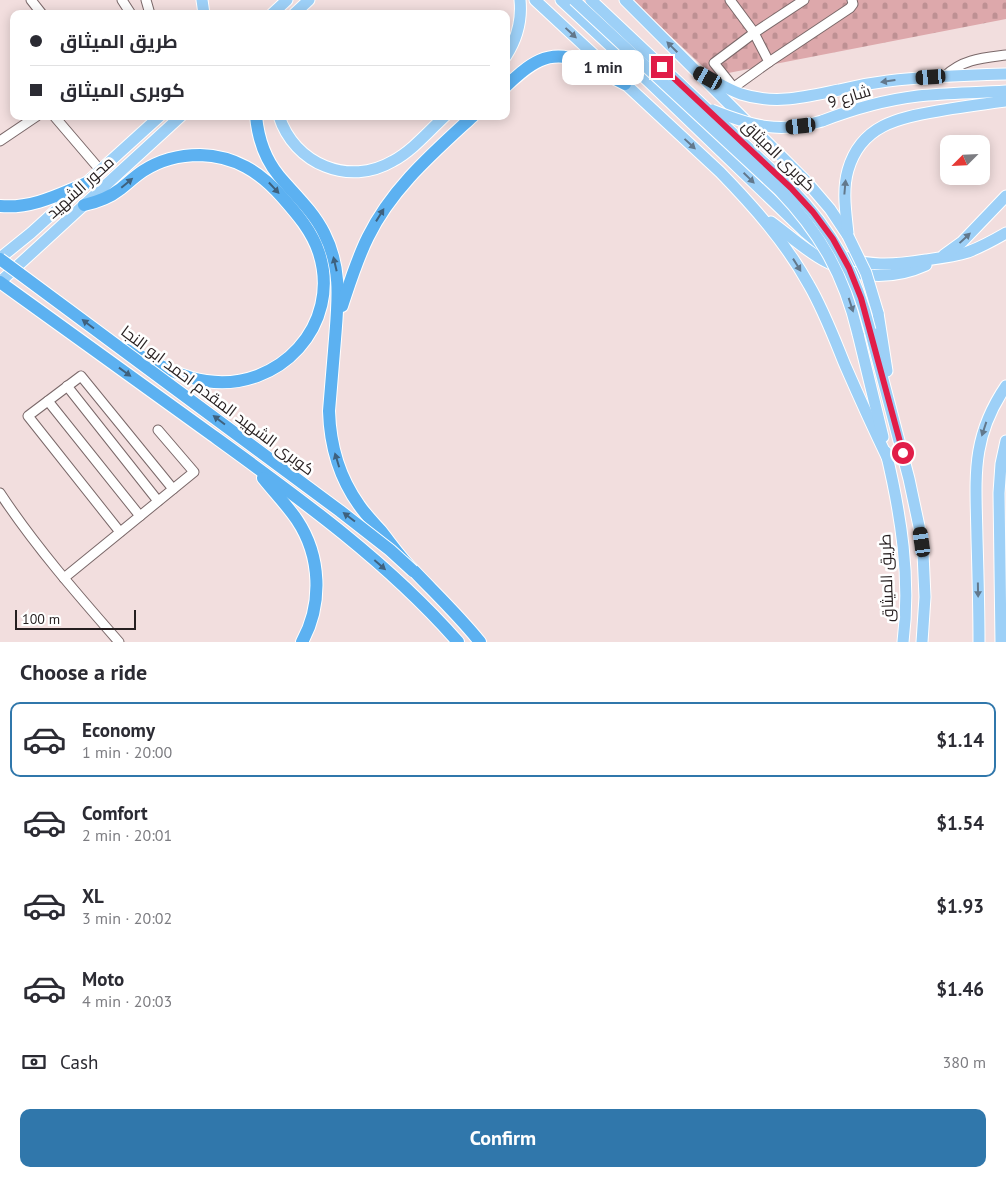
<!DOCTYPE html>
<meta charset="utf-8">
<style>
:root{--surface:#fff;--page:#f7f7f7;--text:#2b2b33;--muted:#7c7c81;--line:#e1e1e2;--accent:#3077ab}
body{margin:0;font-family:"PT Sans",Cairo,sans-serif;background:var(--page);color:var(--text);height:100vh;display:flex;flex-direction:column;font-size:19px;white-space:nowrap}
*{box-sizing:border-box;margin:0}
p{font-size:16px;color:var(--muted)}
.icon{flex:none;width:28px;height:28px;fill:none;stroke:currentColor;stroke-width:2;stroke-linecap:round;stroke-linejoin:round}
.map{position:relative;height:642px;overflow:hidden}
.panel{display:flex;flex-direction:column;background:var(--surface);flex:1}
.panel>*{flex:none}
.guide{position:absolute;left:10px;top:10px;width:500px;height:110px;border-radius:10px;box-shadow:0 2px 12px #0003;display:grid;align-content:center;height:110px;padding:0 20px;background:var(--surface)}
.needle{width:32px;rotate:246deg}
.fabs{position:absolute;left:940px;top:135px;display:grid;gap:10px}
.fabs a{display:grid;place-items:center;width:50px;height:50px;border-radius:10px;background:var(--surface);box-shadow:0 2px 12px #0003;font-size:25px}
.scale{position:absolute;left:15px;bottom:12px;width:121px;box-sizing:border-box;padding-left:5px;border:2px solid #261f20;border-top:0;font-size:14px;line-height:18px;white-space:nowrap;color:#261f20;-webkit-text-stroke:4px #fff;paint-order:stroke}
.end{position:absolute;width:22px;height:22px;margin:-11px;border:6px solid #e11d48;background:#fff;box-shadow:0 0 0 2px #fff}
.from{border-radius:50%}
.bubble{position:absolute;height:35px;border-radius:10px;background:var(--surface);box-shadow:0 2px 12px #0003;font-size:16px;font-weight:700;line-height:35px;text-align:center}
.car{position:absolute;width:15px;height:30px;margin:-15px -8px;border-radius:6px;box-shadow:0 0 4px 1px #0007;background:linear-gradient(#222 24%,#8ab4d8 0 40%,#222 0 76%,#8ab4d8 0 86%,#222 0)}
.guide b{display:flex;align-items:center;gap:18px;height:48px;font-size:19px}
.guide b+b{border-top:1px solid var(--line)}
.guide i{width:12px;height:12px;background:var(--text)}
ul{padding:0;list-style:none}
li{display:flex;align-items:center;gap:15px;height:75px;margin:0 10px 8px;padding:0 10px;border:2px solid transparent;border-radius:10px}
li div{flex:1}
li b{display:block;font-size:19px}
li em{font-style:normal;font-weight:700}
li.active{border-color:var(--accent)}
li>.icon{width:45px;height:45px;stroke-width:1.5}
h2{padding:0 20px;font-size:22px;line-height:60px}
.pay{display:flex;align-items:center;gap:12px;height:55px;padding:0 20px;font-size:19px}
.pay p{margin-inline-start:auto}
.action{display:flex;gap:10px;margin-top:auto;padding:10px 20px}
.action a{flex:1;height:58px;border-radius:10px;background:var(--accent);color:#fff;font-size:20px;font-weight:700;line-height:58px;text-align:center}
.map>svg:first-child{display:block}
.cemetery{fill:url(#cemetery-stones)}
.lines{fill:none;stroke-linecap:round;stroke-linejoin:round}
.minor-casing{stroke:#7a6869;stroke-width:11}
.major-casing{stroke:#fff;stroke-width:13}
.highway-casing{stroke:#fff;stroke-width:14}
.minor{stroke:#fff;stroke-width:9}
.major{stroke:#9dd0f7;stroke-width:11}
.highway{stroke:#5cb1f1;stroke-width:12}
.major-bridge-casing{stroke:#fff;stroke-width:13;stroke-linecap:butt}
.highway-bridge-casing{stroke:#fff;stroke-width:14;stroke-linecap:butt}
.major-bridge{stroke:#9dd0f7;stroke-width:11}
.highway-bridge{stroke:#5cb1f1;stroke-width:12}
.oneway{fill:#62788c}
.oneway2{fill:#3e617e}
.route{stroke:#e11d48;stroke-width:6}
.labels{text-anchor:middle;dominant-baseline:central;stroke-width:5;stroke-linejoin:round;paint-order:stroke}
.street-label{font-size:16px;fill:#261f20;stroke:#fff}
</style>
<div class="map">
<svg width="1006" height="642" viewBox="0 0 1006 642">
<defs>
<pattern id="cemetery-stones" width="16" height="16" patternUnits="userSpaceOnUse" patternTransform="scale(1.25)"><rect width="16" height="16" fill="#dda8ab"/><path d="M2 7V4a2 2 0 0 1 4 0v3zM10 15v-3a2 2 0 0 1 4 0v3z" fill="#be9093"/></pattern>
</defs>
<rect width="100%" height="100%" fill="#f2dede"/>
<path class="cemetery" d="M632,0H1006V19L713,76Z"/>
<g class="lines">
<defs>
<g id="minor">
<path d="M31,0L42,14"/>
<path d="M122,0L131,14"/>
<path d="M146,0L150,14"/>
<path d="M730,0L753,31L769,62L737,85L732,91"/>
<path d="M769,62L850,8L853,4L852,0"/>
<path d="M945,76C963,59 983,58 1006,55"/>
<path d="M734,88L714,63L754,33L804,0"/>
<path d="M54,116L101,171"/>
<path d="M0,141L37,116"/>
<path d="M67,386L158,501"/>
<path d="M48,401L140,516"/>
<path d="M0,493C35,546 77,594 119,642"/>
<path d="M120,532L28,416L81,376L173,489"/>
<path d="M64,578L194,472L158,430"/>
</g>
<g id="major">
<path d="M202,0L204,14"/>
<path d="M535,0L720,172C753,206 786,243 809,285C824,311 834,338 845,365C859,397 873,428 888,459"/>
<path d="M561,0L649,82L805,232L822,246"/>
<path d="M625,0L806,181L830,209L848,236"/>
<path d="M272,14L287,0"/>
<path d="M294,14L309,0"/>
<path d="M506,56C517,39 522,20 520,0"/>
<path d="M707,77C718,83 729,90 741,94C776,105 805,97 839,90C855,86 871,83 888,81C927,76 966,75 1006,74"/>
<path d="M279,116C294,164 349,187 393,161C412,151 429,131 445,116"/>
<path d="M822,121C853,109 885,100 918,96C947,93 977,93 1006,91"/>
<path d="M771,222C789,235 806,251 825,261C856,279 893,280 926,265"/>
<path d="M848,234C846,213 842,191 848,170C861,125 898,118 938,111C961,107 983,104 1006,101"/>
<path d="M836,253C865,268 895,265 926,260C940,258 955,256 968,252C981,247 994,240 1006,233"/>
<path d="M944,255L962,242L1006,196"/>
<path d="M0,258L31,233L160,116"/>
<path d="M0,282L181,116"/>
<path d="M878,313L887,371"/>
<path d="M870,330L909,479L920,531L923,553L925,597L922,642"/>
<path d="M858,334L883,437"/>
<path d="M886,452C901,515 911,578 903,642"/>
<path d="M979,642C979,608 978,573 977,539C976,478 970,439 1006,386"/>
<path d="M1001,642L999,493L1001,464L1006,441"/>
</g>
<g id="highway">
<path d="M506,86C529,65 547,48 580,61L625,84"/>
<path d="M256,116C258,138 265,159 279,176C295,195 313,211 324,233C342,268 338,301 335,339C333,363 331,387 329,411C330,445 339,477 359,505C365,514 373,522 381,531C392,545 402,560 415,572C437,595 460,617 480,642"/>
<path d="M84,205C97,202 109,198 119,190C127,184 134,177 143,171C160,160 180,155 200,155C235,156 260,172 282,197C297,214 312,231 319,253C342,325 279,392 206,381C179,377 153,362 128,350"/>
<path d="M0,206C32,209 60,194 89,182"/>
<path d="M0,282C71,333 141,384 212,435C299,498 387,561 458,642"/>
<path d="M342,306C350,282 357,259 368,237C392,188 433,153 473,116"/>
<path d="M263,478C274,492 287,505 297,520C321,556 323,604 302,642"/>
</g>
</defs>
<use href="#minor" class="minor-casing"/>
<use href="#major" class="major-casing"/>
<use href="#highway" class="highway-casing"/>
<use href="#minor" class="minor"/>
<use href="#major" class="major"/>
<use href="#highway" class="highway"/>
<defs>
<g id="major-bridge">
<path d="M574,0L779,190C821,234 844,275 858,334"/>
<path d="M591,0L791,188C832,230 856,274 870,330"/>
<path d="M712,110C752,126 779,134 822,121"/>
<path d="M848,236L866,273L878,313"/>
</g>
<path id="highway-bridge" d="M0,259L340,511L390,550L413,571"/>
</defs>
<use href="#major-bridge" class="major-bridge-casing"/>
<use href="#highway-bridge" class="highway-bridge-casing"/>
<use href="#major-bridge" class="major-bridge"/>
<use href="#highway-bridge" class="highway-bridge"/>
</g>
<defs><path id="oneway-solid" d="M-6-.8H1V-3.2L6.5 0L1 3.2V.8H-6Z" transform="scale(1.25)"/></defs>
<g class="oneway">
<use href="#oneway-solid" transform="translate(571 33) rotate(43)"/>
<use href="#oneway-solid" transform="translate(672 47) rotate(-135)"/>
<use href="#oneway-solid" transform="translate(888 81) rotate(172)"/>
<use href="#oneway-solid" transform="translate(690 144) rotate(43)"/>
<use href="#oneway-solid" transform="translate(749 178) rotate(44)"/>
<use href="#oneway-solid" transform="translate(845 187) rotate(-85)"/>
<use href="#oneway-solid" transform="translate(965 238) rotate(-43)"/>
<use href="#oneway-solid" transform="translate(797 265) rotate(58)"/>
<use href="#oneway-solid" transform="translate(851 305) rotate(72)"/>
<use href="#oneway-solid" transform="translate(984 429) rotate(108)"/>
<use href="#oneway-solid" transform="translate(978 590) rotate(89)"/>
</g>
<g class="oneway2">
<use href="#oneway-solid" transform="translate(127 183) rotate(-40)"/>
<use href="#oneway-solid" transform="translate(274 188) rotate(47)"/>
<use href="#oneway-solid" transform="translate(380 215) rotate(-58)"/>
<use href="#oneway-solid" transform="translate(335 264) rotate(-103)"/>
<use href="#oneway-solid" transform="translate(88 324) rotate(-143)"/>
<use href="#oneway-solid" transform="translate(125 372) rotate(36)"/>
<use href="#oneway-solid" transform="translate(219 420) rotate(-143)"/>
<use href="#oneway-solid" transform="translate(337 460) rotate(-107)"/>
<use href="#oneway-solid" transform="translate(349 517) rotate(-143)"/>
<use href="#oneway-solid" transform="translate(380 565) rotate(41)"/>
</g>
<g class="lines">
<path class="route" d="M662,67L791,188L813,212L833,239L849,268L861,298L903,453"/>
</g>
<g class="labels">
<g class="street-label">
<text transform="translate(849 96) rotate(-17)">شارع 9</text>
<text transform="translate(779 155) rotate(44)">كوبرى الميثاق</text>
<text transform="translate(80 187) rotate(-42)">محور الشهيد</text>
<text transform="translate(218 400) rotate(37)">كوبرى الشهيد المقدم احمد ابو النجا</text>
<text transform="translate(886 578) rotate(-92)">طريق الميثاق</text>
</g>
</g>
</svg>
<div class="fabs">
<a><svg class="needle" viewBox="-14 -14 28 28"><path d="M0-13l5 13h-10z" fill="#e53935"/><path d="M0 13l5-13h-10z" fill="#7c7c81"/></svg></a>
</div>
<div class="scale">100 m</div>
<i class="end from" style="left:903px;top:453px"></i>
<i class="end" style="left:662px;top:67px"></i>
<div class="bubble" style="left:562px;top:50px;width:82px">1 min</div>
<i class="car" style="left:931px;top:77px;rotate:266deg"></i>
<i class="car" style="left:708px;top:78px;rotate:299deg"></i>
<i class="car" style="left:801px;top:126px;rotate:264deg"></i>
<i class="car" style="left:922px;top:542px;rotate:352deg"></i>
<div class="guide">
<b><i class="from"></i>طريق الميثاق</b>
<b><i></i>كوبرى الميثاق</b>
</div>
</div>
<section class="panel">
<h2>Choose a ride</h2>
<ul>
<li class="active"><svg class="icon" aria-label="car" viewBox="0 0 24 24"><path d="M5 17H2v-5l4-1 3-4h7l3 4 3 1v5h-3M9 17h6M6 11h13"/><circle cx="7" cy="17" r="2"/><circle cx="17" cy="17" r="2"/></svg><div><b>Economy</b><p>1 min · 20:00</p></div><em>$1.14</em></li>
<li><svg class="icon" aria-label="car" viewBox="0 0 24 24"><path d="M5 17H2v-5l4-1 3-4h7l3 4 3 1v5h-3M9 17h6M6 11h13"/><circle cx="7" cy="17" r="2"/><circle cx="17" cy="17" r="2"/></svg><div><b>Comfort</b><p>2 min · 20:01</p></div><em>$1.54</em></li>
<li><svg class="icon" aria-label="car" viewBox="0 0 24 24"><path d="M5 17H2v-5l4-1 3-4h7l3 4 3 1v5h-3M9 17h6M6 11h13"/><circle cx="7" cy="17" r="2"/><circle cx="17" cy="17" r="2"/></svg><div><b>XL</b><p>3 min · 20:02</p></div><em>$1.93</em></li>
<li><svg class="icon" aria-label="car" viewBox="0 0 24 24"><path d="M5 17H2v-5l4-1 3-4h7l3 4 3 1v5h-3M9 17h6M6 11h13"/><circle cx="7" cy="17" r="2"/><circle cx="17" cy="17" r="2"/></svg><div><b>Moto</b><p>4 min · 20:03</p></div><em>$1.46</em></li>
</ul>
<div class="pay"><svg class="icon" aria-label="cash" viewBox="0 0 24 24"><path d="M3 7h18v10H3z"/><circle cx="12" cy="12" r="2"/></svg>Cash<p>380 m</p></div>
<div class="action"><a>Confirm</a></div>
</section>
